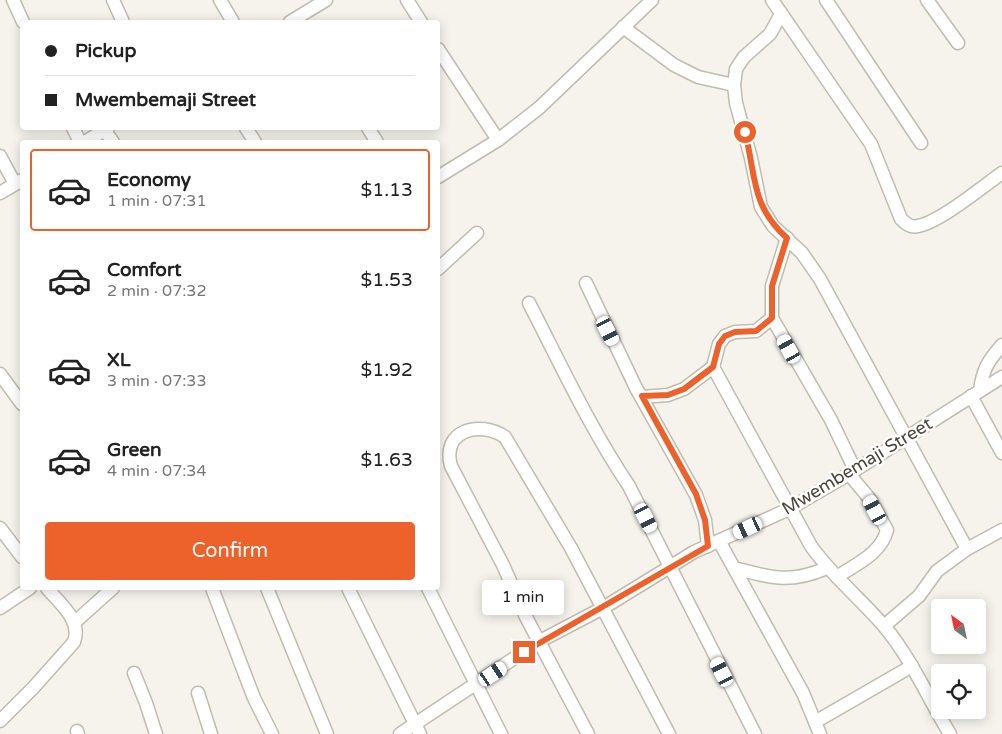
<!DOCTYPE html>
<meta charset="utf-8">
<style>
:root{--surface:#fff;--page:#f2f2f2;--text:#222;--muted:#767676;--line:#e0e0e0;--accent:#ed612b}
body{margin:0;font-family:"Varela Round",sans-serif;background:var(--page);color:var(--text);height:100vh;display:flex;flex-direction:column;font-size:19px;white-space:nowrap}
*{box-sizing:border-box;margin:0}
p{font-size:16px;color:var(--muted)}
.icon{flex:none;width:28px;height:28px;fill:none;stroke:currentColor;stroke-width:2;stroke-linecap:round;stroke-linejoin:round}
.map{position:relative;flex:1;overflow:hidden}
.sheet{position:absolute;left:20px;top:140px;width:420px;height:450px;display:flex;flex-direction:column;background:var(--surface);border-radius:5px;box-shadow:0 2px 12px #0003}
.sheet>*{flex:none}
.hud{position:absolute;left:20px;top:20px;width:420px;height:110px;border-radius:5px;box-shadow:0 2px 12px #0003;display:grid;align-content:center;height:110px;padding:0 25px;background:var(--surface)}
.needle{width:32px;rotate:327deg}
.controls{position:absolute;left:931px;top:599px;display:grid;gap:10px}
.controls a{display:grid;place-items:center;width:55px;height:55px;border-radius:5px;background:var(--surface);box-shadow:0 2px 12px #0003;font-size:25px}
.end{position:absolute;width:22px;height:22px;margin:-11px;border:6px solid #ed612b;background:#fff;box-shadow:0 0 0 2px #fff}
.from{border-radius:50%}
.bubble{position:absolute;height:35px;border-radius:5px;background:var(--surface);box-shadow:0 2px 12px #0003;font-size:16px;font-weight:600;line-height:35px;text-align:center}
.car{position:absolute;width:15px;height:30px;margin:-15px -8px;border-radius:6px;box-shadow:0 0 4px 1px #0007;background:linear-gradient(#fff 24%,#345 0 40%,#fff 0 76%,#345 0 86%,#fff 0)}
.hud b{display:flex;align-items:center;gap:18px;height:48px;font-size:19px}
.hud b+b{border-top:1px solid var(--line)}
.hud i{width:12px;height:12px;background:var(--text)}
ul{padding:9px 0 0;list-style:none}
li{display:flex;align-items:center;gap:15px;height:82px;margin:0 10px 8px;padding:0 15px;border:2px solid transparent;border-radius:5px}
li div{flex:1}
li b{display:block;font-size:19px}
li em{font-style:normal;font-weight:600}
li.current{border-color:var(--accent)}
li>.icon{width:45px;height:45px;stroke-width:1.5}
.action{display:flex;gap:10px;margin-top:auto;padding:10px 25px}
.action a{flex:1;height:58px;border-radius:5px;background:var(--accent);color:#fff;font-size:20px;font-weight:600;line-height:58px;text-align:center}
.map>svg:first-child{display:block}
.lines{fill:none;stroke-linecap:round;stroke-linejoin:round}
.minor-casing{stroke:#c0bcae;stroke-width:15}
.minor{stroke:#fff;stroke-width:12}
.route{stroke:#ed612b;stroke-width:6}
.labels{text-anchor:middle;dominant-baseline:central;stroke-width:5;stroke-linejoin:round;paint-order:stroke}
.street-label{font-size:18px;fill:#494539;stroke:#fff}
</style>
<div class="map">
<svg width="1002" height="734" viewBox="0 0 1002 734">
<rect width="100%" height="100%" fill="#f5f3ec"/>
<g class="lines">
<defs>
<g id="minor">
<path d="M13,0L23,22"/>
<path d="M113,0L123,22"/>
<path d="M220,0L233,22"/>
<path d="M407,0L421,22"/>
<path d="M772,0L871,144L901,219C906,224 911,228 918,226C940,222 982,187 1002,173"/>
<path d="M826,0L921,143"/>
<path d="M927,0L958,43"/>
<path d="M781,14L770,34L744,57L736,69L734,85L736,103L751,158L761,207L773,226L802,253L820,279L967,549"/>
<path d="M290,22L326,0"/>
<path d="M623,27L674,65L698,77L734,85"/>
<path d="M438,49L498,140"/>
<path d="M73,128L80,142"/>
<path d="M246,128L255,142"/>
<path d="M368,128L377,142"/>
<path d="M104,130L113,142"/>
<path d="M85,142L108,128"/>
<path d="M0,156L15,184"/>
<path d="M438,177L498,140L539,108L652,0"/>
<path d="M0,193L22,180"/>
<path d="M787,238L772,286V318L831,420L855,470"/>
<path d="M438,269L477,233"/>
<path d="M586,283L636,388L696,495L705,520L708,546"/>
<path d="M529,303C561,365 590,428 629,486L755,734"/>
<path d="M713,367L811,546C832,576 860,598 884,626C911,658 928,698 950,734"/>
<path d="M0,374L22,404"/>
<path d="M980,390C983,369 988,361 1002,345"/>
<path d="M971,396L1002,453"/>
<path d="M642,397L668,395L684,389L713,367L719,344L725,336L735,332L756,331L772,318"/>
<path d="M0,528L22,557"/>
<path d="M719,541L803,693L820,734"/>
<path d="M734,568C772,578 789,584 827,568"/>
<path d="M837,577C856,564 881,554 887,530L869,498L849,474"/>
<path d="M212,588L254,698L272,734"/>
<path d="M267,588L327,734"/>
<path d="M348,588L420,734"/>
<path d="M428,588L501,734"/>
<path d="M0,608L30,588"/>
<path d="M75,622L113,588"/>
<path d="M884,626L919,596L937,571L967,549L1002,530"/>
<path d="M134,673L146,703L156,734"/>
<path d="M198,693L211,734"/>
<path d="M0,721L33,688L74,642C82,620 60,604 47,588"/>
<path d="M815,722L912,666"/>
<path d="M77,731L78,734"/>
<path d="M400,734L540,641L603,608L694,552L789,509L849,474L1002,377"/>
<path d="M588,734L526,617L503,565L451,466C441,430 480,420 505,437L571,548L669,734"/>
</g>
</defs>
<use href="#minor" class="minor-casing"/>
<use href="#minor" class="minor"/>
</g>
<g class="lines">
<path class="route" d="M524,652L708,546L705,520L696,494L642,396L668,395L684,389L713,367L719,344L725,336L735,332L756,331L772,318V286L787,238C751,206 756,176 745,132"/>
</g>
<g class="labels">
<g class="street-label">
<text transform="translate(857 466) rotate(-31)">Mwembemaji Street</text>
</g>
</g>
</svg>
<div class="controls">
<a><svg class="needle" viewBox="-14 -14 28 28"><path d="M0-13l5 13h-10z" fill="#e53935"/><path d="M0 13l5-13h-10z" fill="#767676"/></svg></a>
<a><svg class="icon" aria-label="locate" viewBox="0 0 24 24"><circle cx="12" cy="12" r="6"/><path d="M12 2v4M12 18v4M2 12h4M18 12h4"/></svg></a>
</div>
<i class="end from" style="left:745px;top:132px"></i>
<i class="end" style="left:524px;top:652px"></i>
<div class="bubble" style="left:482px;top:580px;width:82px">1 min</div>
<i class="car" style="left:608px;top:331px;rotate:153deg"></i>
<i class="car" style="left:789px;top:349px;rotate:331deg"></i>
<i class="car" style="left:875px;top:510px;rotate:332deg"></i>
<i class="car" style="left:646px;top:518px;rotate:153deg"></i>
<i class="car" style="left:748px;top:528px;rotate:245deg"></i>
<i class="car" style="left:722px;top:672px;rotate:333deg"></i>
<i class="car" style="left:493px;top:674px;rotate:56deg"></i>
<div class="hud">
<b><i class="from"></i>Pickup</b>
<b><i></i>Mwembemaji Street</b>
</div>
<section class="sheet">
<ul>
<li class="current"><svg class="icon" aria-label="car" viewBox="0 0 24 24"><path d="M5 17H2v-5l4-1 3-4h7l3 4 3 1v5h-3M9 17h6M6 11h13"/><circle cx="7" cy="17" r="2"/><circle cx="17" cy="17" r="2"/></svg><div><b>Economy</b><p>1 min · 07:31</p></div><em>$1.13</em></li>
<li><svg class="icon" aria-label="car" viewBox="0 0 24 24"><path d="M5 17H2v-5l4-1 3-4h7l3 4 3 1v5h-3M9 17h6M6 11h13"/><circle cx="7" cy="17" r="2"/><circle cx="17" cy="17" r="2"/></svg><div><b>Comfort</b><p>2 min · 07:32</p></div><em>$1.53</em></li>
<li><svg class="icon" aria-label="car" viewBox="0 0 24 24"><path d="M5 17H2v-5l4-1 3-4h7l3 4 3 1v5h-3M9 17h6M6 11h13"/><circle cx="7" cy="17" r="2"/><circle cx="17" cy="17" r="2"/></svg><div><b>XL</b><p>3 min · 07:33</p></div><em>$1.92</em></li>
<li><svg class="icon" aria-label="car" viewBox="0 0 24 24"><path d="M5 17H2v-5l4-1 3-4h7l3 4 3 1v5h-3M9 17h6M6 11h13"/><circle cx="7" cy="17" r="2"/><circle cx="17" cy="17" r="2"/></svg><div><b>Green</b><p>4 min · 07:34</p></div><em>$1.63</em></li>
</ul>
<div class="action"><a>Confirm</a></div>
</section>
</div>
